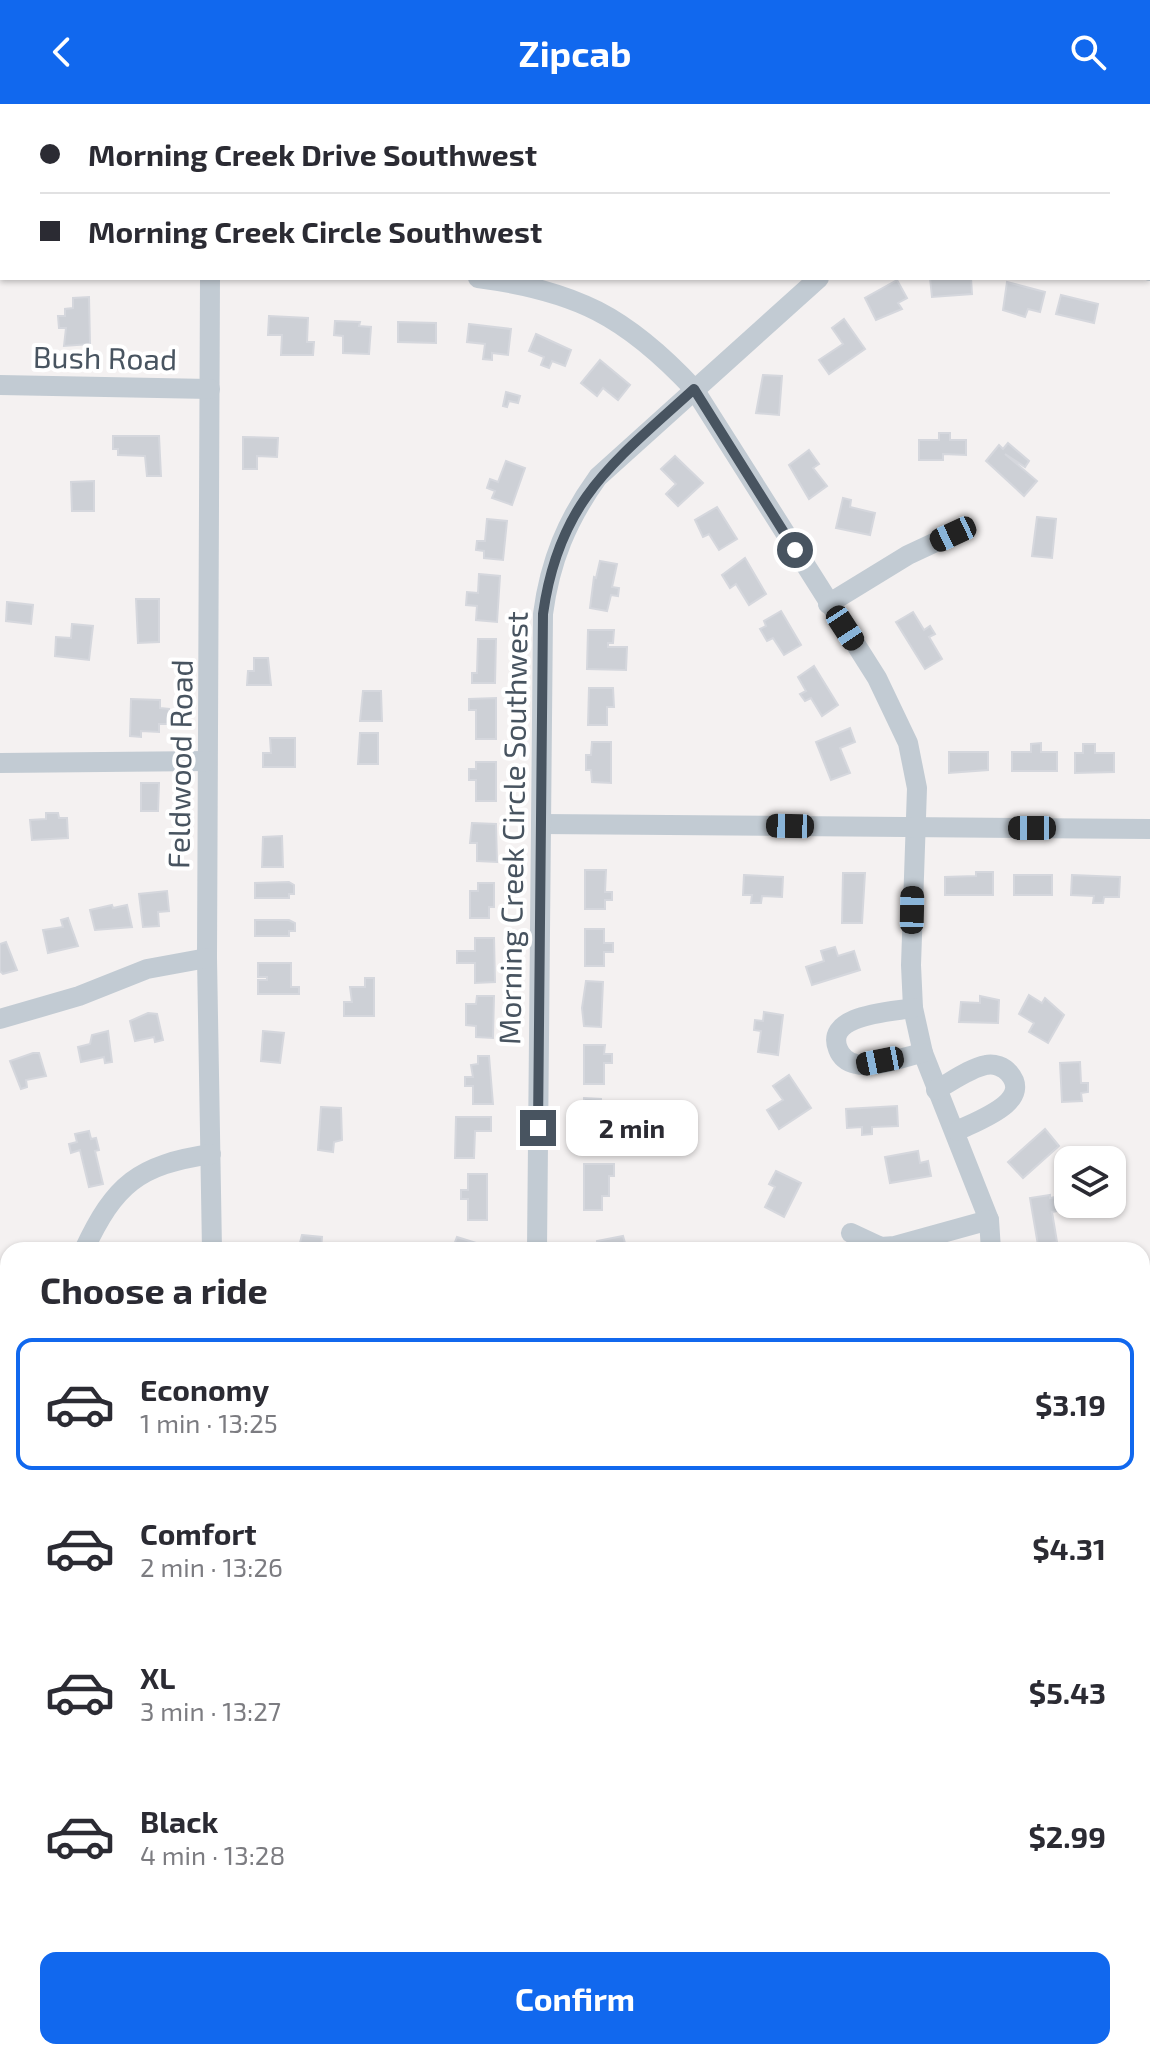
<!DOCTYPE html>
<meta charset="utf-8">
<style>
:root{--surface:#fff;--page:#f7f7f7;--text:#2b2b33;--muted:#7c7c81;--line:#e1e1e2;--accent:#1168ee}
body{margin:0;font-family:"Exo 2",sans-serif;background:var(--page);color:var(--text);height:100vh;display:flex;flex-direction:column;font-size:30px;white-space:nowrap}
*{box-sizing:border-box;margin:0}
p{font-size:26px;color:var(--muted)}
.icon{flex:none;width:44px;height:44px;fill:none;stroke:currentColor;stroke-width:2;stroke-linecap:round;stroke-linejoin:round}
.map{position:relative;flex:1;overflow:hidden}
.side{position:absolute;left:0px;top:1138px;width:1150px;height:818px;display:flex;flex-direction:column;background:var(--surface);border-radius:24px 24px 0 0;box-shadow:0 2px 6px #0004}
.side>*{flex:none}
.top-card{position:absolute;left:0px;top:0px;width:1150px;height:176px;box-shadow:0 2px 6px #0004;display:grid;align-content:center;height:176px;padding:0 40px;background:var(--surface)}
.tools{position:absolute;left:1054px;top:1042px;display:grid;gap:16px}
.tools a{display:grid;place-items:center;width:72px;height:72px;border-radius:16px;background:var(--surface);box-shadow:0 2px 6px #0004;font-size:40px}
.end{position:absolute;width:36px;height:36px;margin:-18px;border:10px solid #485460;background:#fff;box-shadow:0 0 0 4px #fff}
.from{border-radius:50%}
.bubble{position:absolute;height:56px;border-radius:16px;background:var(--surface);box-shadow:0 2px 6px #0004;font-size:26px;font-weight:700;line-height:56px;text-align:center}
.car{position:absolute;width:24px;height:48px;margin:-24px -12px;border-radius:10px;box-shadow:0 0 6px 2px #0007;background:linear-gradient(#222 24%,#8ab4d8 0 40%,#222 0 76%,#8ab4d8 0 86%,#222 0)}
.top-card b{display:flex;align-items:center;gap:28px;height:76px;font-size:30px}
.top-card b+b{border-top:2px solid var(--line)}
.top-card i{width:20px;height:20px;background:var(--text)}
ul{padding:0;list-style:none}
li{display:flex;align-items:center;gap:24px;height:132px;margin:0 16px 12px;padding:0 24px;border:4px solid transparent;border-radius:16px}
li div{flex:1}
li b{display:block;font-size:30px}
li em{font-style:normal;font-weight:700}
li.selected{border-color:var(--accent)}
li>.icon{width:72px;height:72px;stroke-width:1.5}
h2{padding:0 40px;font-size:36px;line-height:96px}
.cta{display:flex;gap:16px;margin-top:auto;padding:16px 40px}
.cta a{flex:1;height:92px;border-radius:16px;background:var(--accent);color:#fff;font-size:32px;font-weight:700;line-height:92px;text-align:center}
header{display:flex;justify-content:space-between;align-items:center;height:104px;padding:0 40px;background:var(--accent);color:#fff;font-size:36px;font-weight:700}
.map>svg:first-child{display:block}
.building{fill:#cdd0d6;stroke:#d5d7dd;stroke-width:2}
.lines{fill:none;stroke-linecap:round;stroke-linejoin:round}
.minor{stroke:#c2cbd3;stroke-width:20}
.route{stroke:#485460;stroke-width:10}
.labels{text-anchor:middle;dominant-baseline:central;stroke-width:8;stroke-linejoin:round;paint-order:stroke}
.street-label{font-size:30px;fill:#485460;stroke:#fff}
</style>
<header><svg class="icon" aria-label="back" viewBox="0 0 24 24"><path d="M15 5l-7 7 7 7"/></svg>Zipcab<svg class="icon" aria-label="search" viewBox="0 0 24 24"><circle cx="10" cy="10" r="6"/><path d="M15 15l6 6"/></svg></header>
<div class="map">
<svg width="1150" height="1955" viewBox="0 0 1150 1955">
<rect width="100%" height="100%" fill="#f4f1f1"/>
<g class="building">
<path d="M930,174H971L972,190L932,193Z"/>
<path d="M897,176L907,194L898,199L902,205L876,216L865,194Z"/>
<path d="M1007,178L1045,188L1040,208L1028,205L1025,213L1003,206Z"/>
<path d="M1061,191L1098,200L1094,219L1056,210Z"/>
<path d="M89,193L90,240L64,242L66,224H59L58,212H65V205L73,204V194Z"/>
<path d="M269,212L308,214L307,238H314L313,251H281L282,231H268Z"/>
<path d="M844,215L865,245L829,270L819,256L843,240L832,224Z"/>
<path d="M335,217L360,218L359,222L371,223L369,250L343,249V232L334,231Z"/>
<path d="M398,218L436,219V239L398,238Z"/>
<path d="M469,220L511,225L508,251L492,249V256L483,255L485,240L467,238Z"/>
<path d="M536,230L571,246L565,262L552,257L549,264L541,261L544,253L529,247Z"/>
<path d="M600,256L630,281L618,296L603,284L597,292L581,279Z"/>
<path d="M763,271L782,272L779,311L756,309Z"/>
<path d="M506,288L520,292L518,299L509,297L507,303L503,302Z"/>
<path d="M939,329H950V336H966V351L943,350V356H919V336H939Z"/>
<path d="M113,332H159L161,372H147L145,352L118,351V345H113Z"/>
<path d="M243,333L278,334L277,353L257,352V365H243Z"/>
<path d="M1008,339L1029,357L1025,363L1005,350L1037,377L1024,392L986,357L999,341L1003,345Z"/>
<path d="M809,346L819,360L813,364L827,382L809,395L789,361Z"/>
<path d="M675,352L703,379L678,402L666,390L676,380L661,365Z"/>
<path d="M506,357L525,364L512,401L492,394L495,387L487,384L490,375L498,378Z"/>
<path d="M94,377V407H72L71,378Z"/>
<path d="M843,394L851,396L850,403L875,409L870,431L836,424Z"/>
<path d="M717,403L737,435L719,446L709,430L703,433L695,416Z"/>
<path d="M1037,413L1056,415L1052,454L1032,452Z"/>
<path d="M487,415L507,417L503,456L484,454V447L476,446L477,437H485Z"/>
<path d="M745,454L766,490L749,501L736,480L730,484L722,471Z"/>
<path d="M600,457L617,460L612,483L619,484L618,492L611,491L607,507L590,504L594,473L596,474Z"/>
<path d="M479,470L500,472L497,518L476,516L477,502L466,501L467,488L478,489Z"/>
<path d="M136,495H159V538L138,539Z"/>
<path d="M7,498L33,501L31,520L6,517Z"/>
<path d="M781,507L801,541L784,551L773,534L767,537L760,525L766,522L764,517Z"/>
<path d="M913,508L924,526L930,522L935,530L929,533L942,555L925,565L896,518Z"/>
<path d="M72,520L93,522L89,556L55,552L56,533L71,534Z"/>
<path d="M588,526H614L613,539H608V543H627L626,566L587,565Z"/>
<path d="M478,535H496L495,579H472V569H477Z"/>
<path d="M254,554H268L271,581H247L248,567H254Z"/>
<path d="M814,562L838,601L822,612L811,594L805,597L800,590L806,587L798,573Z"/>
<path d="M589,584H613L614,603H607V621H588Z"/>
<path d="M363,587H381L382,617H360Z"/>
<path d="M496,594V635H476V606H469V595Z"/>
<path d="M131,595L160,596V604L169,605V620H159V628L141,627V633L130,632Z"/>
<path d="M850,624L855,638L840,644L850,669L831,676L816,638Z"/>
<path d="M360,629H378V660H358Z"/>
<path d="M270,634H295V663H263V649H271Z"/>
<path d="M592,638H611V679L592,678L591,666H586V651H591Z"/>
<path d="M1041,639V648H1057V667H1012V648H1031V640Z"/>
<path d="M1083,640H1095V649H1114V668L1075,669V649H1083Z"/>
<path d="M949,648H988V666L949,669Z"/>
<path d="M476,658H496V697H476V676H469V665H476Z"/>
<path d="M141,679H159L158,707H141Z"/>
<path d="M46,709H58L59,714H67L68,734L32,736L30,716L46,715Z"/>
<path d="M472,719L496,720L497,758L477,757V739H470Z"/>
<path d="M282,732L283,763H262L263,733Z"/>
<path d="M585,766H606L605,788H612V796H605V805H585Z"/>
<path d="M976,768H993V791H945V773L976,772Z"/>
<path d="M843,769H865L862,819H842Z"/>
<path d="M744,771L783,773L782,793L762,792L761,799H751L752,791H743Z"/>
<rect x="1014" y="771" width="38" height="20"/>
<path d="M1072,771L1120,773L1119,793H1104L1103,799H1093L1094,792L1071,791Z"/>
<path d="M289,778L294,781V790H289V794H255V779Z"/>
<path d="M478,779H494V803H489V814H470V787H478Z"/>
<path d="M167,787L169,807L158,808L159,822L143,823L139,790Z"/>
<path d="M112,801L113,804L127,801L132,823L95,826L90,806Z"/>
<path d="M68,814L78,842L48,849L43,826L63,823L61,816Z"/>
<path d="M255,816H289L295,819V827H289V832H255Z"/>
<path d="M585,825H604V839H613V848H604V862H585Z"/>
<path d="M475,834H494L495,878L475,879V859H457V847H475Z"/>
<path d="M6,838L17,866L3,870L0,867V840Z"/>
<path d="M835,843L838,852L854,847L860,866L812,881L806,863L824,857L821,847Z"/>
<path d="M258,859H291V883H299V890H258V876H267V873H258Z"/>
<path d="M365,874H374V912H344V898H352L350,883H365Z"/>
<path d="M586,877L603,878L601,923L584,922L582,904Z"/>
<path d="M1029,891L1042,899L1045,894L1064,911L1048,939L1029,928L1034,919L1019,910Z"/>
<path d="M477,892H494L493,934L476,933V922L466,921V900H476Z"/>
<path d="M980,892L999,896L998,919L959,918L961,898L980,899Z"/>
<path d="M764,908L783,911L778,951L758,948L761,927L754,926L755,916L763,917Z"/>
<path d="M148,909L157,910L163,936L155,938L154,933L135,937L130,917Z"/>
<path d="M108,927L112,958L105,959L104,953L81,958L78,943L90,940L92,931Z"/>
<path d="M263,927L284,929L280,959L261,957Z"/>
<path d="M584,941H605L604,950H612V959H604V980H584Z"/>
<path d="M33,949H39L46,972L26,976L27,983L21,985L10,957Z"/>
<path d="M478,952H489L493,1000H473V982H465V973H473L471,961L478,960Z"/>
<path d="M1080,958L1081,979H1088V988L1081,989L1082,997L1062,998L1060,959Z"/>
<path d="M789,971L811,1004L779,1025L767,1006L783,996L773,982Z"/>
<path d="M584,994L601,995V1043L583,1042Z"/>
<path d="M897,1002L898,1022L872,1023V1030L862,1031V1023L847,1024L846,1005Z"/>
<path d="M321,1003L341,1004L342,1036L334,1038L333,1048L318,1046Z"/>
<path d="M456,1013H491V1027H475L474,1054H455Z"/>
<path d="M1045,1025L1059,1042L1023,1074L1008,1058Z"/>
<path d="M89,1027L91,1035L96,1034L99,1046L95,1047L103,1080L89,1083L80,1046L71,1049L69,1040L77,1038L75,1030Z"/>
<path d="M918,1047L920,1059L928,1057L931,1072L890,1079L885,1053Z"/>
<path d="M584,1060H614V1072H609V1092H602V1106H584Z"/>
<path d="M776,1067L801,1079L784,1113L765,1103L775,1083L769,1080Z"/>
<path d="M468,1070H487V1116H468V1095H461V1086H468Z"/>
<path d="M1050,1091V1094L1067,1091L1069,1105L1052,1108L1057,1138L1038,1141L1030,1094Z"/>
<path d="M302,1131L322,1133L321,1146H298Z"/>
<path d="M623,1132L627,1146H598L597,1137Z"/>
<path d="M457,1133L476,1139L474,1146H452Z"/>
<rect x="1142" y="1323" width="8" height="26"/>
<path d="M8,1712V1768L0,1769V1713Z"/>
<rect x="478" y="1948" width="63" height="7"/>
<rect x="662" y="1948" width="61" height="7"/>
<rect x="986" y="1948" width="22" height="5"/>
<rect x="1066" y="1948" width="37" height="7"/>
</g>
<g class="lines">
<g class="minor">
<path d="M212,2V0"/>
<path d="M1148,166L1150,167"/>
<path d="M210,174L207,854L212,1146"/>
<path d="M478,174C576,187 626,212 694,285L877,574L908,639L917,684L911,861L913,904L923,949L989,1116L991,1146"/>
<path d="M0,281L210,285"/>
<path d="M828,500L908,451L953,430"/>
<path d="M0,659L207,657"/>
<path d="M541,720L1150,725"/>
<path d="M913,904C892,908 824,910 838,945C841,953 847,958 856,960C873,965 905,952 923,949"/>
<path d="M0,915L79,892L147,865L207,854"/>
<path d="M936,986C951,978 970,964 986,961C994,959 1004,963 1009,969C1034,998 976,1017 957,1027"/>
<path d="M851,1129L881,1143L895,1142L989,1116"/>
<path d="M84,1146C115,1080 138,1061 211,1050"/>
<path d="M537,1146L543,510C550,457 567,416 598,373L819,174"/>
<path d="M1142,1398H1150"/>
<path d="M3,1427L8,1407"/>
<path d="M211,1955V1948"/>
</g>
</g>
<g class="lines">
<path class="route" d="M538,1024L543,510C559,395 614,358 694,285L795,446"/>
</g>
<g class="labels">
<g class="street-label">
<text transform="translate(105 253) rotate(1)">Bush Road</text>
<text transform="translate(179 660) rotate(-89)">Feldwood Road</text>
<text transform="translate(512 724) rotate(-89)">Morning Creek Circle Southwest</text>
</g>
</g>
</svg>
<div class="tools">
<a><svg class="icon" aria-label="layers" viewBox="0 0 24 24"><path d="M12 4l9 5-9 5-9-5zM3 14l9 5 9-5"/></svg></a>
</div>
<i class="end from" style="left:795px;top:446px"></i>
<i class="end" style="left:538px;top:1024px"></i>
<div class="bubble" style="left:566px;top:996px;width:132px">2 min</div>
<i class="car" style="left:953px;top:430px;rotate:245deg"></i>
<i class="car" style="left:845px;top:524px;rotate:147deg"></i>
<i class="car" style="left:790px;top:722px;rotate:271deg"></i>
<i class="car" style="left:1032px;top:724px;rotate:270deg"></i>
<i class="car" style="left:912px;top:806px;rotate:1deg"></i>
<i class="car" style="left:880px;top:957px;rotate:259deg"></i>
<div class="top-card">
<b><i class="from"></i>Morning Creek Drive Southwest</b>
<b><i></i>Morning Creek Circle Southwest</b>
</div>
<section class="side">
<h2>Choose a ride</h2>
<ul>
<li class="selected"><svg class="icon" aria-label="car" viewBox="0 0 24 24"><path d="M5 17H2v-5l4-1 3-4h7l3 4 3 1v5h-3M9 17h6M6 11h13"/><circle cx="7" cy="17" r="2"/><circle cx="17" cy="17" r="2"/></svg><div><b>Economy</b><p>1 min · 13:25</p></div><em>$3.19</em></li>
<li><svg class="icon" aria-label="car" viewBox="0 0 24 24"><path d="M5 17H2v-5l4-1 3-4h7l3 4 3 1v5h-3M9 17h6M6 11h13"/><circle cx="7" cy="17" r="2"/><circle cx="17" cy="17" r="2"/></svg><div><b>Comfort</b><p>2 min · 13:26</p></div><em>$4.31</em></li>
<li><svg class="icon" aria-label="car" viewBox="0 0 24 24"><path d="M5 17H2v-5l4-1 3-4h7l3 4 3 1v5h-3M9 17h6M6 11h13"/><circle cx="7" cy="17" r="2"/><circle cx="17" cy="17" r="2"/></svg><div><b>XL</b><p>3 min · 13:27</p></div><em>$5.43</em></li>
<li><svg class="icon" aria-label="car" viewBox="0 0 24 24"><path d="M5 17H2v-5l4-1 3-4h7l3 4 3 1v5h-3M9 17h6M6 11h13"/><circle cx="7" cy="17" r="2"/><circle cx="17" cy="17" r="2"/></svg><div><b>Black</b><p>4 min · 13:28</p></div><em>$2.99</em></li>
</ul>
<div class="cta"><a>Confirm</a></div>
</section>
</div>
